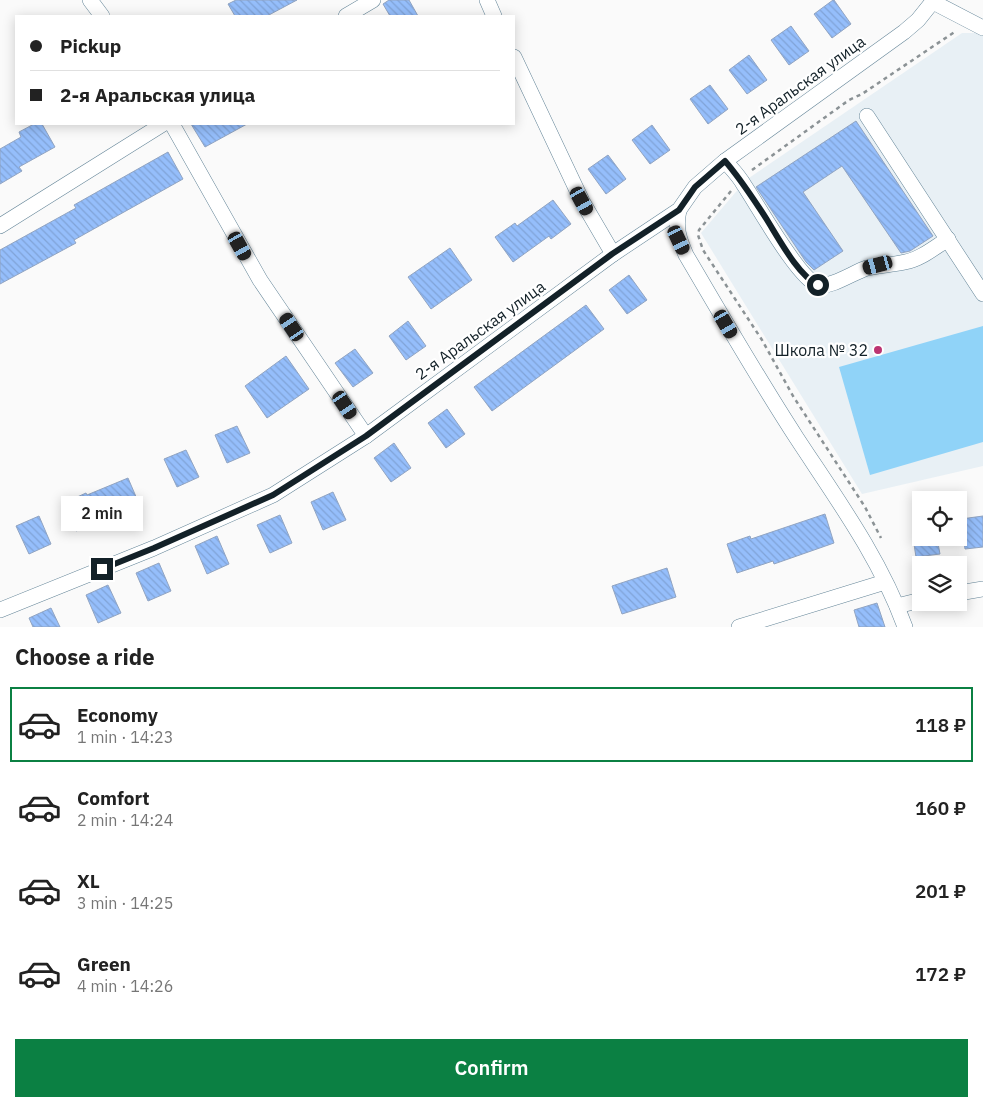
<!DOCTYPE html>
<meta charset="utf-8">
<style>
:root{--surface:#fff;--page:#f2f2f2;--text:#222;--muted:#767676;--line:#e0e0e0;--accent:#0b8043}
body{margin:0;font-family:"IBM Plex Sans",sans-serif;background:var(--page);color:var(--text);height:100vh;display:flex;flex-direction:column;font-size:19px;white-space:nowrap}
*{box-sizing:border-box;margin:0}
p{font-size:16px;color:var(--muted)}
.icon{flex:none;width:28px;height:28px;fill:none;stroke:currentColor;stroke-width:2;stroke-linecap:round;stroke-linejoin:round}
.map{position:relative;height:627px;overflow:hidden}
.sheet{display:flex;flex-direction:column;background:var(--surface);flex:1}
.sheet>*{flex:none}
.banner{position:absolute;left:15px;top:15px;width:500px;height:110px;border-radius:0px;box-shadow:0 2px 12px #0003;display:grid;align-content:center;height:110px;padding:0 15px;background:var(--surface)}
.fabs{position:absolute;left:912px;top:491px;display:grid;gap:10px}
.fabs a{display:grid;place-items:center;width:55px;height:55px;border-radius:0px;background:var(--surface);box-shadow:0 2px 12px #0003;font-size:25px}
.end{position:absolute;width:22px;height:22px;margin:-11px;border:6px solid #132128;background:#fff;box-shadow:0 0 0 2px #fff}
.from{border-radius:50%}
.bubble{position:absolute;height:35px;border-radius:0px;background:var(--surface);box-shadow:0 2px 12px #0003;font-size:16px;font-weight:600;line-height:35px;text-align:center}
.car{position:absolute;width:15px;height:30px;margin:-15px -8px;border-radius:6px;box-shadow:0 0 4px 1px #0007;background:linear-gradient(#222 24%,#8ab4d8 0 40%,#222 0 76%,#8ab4d8 0 86%,#222 0)}
.banner b{display:flex;align-items:center;gap:18px;height:48px;font-size:19px}
.banner b+b{border-top:1px solid var(--line)}
.banner i{width:12px;height:12px;background:var(--text)}
ul{padding:0;list-style:none}
li{display:flex;align-items:center;gap:15px;height:75px;margin:0 10px 8px;padding:0 5px;border:2px solid transparent;border-radius:0px}
li div{flex:1}
li b{display:block;font-size:19px}
li em{font-style:normal;font-weight:600}
li.active{border-color:var(--accent)}
li>.icon{width:45px;height:45px;stroke-width:1.5}
h2{padding:0 15px;font-size:22px;line-height:60px}
.cta{display:flex;gap:10px;margin-top:auto;padding:10px 15px}
.cta a{flex:1;height:58px;border-radius:0px;background:var(--accent);color:#fff;font-size:20px;font-weight:600;line-height:58px;text-align:center}
.map>svg:first-child{display:block}
.built{fill:#e8f0f5}
.green{fill:#90d3f8}
.building{fill:url(#building-back-hatch);stroke:#91a4c1}
.lines{fill:none;stroke-linecap:round;stroke-linejoin:round}
.minor-casing{stroke:#648598;stroke-width:16}
.path{stroke:#8b9295;stroke-width:2.5;stroke-dasharray:4 4;stroke-linecap:butt}
.minor{stroke:#fff;stroke-width:15}
.route{stroke:#132128;stroke-width:6}
.poi-dot{fill:#bc3471;stroke:#fff;stroke-width:2}
.labels{text-anchor:middle;dominant-baseline:central;stroke-width:4.5;stroke-linejoin:round;paint-order:stroke}
.street-label{font-size:16px;fill:#132128;stroke:#fff}
.poi-label{font-size:16px;fill:#132128;stroke:#fff;text-anchor:end}
</style>
<div class="map">
<svg width="983" height="627" viewBox="0 0 983 627">
<defs>
<pattern id="building-back-hatch" width="6" height="6" patternUnits="userSpaceOnUse" patternTransform="scale(1.25)"><rect width="6" height="6" fill="#95befb"/><path d="M-1 5l2 2M0 0l6 6M5-1l2 2" fill="none" stroke="#80a3d7"/></pattern>
</defs>
<rect width="100%" height="100%" fill="#fafafa"/>
<path class="built" d="M962,33H979L983,36V466L862,494L701,233L746,180Z"/>
<path class="green" d="M983,326V442L870,475L839,367Z"/>
<g class="building">
<path d="M236,0H297L267,16H235L228,4Z"/>
<path d="M389,0H409L418,16H390L383,4Z"/>
<path d="M833,0H834L851,24L832,38L814,14Z"/>
<path d="M791,26L809,51L789,65L771,40Z"/>
<path d="M749,55L767,80L747,94L729,70Z"/>
<path d="M710,85L728,109L708,124L690,99Z"/>
<path d="M856,121L933,236L910,251L901,253L842,166L803,192L843,251L814,270L806,262L756,187Z"/>
<path d="M34,124H42L55,147L19,167L22,171L0,184V149L21,137L19,132Z"/>
<path d="M191,124H247L205,147Z"/>
<path d="M652,125L670,150L650,164L632,140Z"/>
<path d="M168,152L183,179L74,240L76,243L0,284V250L76,208L74,205Z"/>
<path d="M608,155L626,179L606,194L588,169Z"/>
<path d="M553,200L571,224L551,239L549,236L513,262L495,237L515,223L517,226Z"/>
<path d="M450,248L472,280L431,309L408,277Z"/>
<path d="M629,275L647,300L627,314L609,290Z"/>
<path d="M586,305L604,329L492,411L474,387Z"/>
<path d="M408,321L426,346L406,360L389,336Z"/>
<path d="M355,349L373,373L353,387L335,363Z"/>
<path d="M286,356L309,389L267,418L245,386Z"/>
<path d="M447,409L465,434L446,448L428,423Z"/>
<path d="M237,426L250,453L227,463L215,435Z"/>
<path d="M394,443L411,468L391,482L374,458Z"/>
<path d="M186,450L199,477L177,487L164,459Z"/>
<path d="M128,478L140,506L118,515L117,513L76,531L64,503L86,493L87,495Z"/>
<path d="M333,492L346,520L323,530L311,502Z"/>
<path d="M825,514L834,543L774,564L773,561L737,573L727,544L750,536L751,539Z"/>
<path d="M280,515L292,543L270,553L257,525Z"/>
<path d="M39,516L51,544L29,554L16,526Z"/>
<path d="M983,516V547L965,549L961,519Z"/>
<path d="M217,536L229,564L207,574L195,546Z"/>
<path d="M913,538H937L940,554L916,557Z"/>
<path d="M159,563L171,591L148,601L136,573Z"/>
<path d="M667,568L676,597L622,614L612,586Z"/>
<path d="M108,585L121,613L98,623L86,595Z"/>
<path d="M877,603L885,627H859L854,610Z"/>
<path d="M51,608L60,627H33L29,618Z"/>
</g>
<g class="lines">
<defs>
<g id="minor">
<path d="M90,0L102,16"/>
<path d="M487,0L494,16"/>
<path d="M933,2L983,28"/>
<path d="M346,16L373,0"/>
<path d="M514,57L582,201L613,254"/>
<path d="M867,116L983,294"/>
<path d="M172,124L260,280L366,436"/>
<path d="M725,161C732,169 739,176 744,185C757,204 799,280 818,285C831,288 854,272 867,268C880,265 892,265 905,262C921,259 935,247 948,239"/>
<path d="M679,210C675,228 679,239 686,255C722,316 757,377 796,437C836,498 880,558 905,627"/>
<path d="M0,226L163,124"/>
<path d="M959,593L983,589"/>
<path d="M897,606L921,600"/>
<path d="M0,610L154,548L273,495L366,436L613,254L679,210L695,187L725,161L904,32L918,20L934,0"/>
<path d="M739,627L885,582"/>
</g>
</defs>
<use href="#minor" class="minor-casing"/>
<g class="path">
<path d="M752,170L849,100L862,94L956,31"/>
<path d="M731,191L699,230L698,235L703,250L762,340L793,396L865,507L881,538"/>
</g>
<use href="#minor" class="minor"/>
</g>
<g class="lines">
<path class="route" d="M102,569L154,548L273,495L366,436L612,254L679,210L695,187L725,161C739,177 750,194 762,212C776,233 796,274 818,285"/>
</g>
<circle class="poi-dot" cx="878" cy="350" r="5"/>
<g class="labels">
<g class="street-label">
<text transform="translate(800 85) rotate(-36)">2-я Аральская улица</text>
<text transform="translate(480 330) rotate(-36)">2-я Аральская улица</text>
</g>
<g class="poi-label">
<text x="868" y="350">Школа № 32</text>
</g>
</g>
</svg>
<div class="fabs">
<a><svg class="icon" aria-label="locate" viewBox="0 0 24 24"><circle cx="12" cy="12" r="6"/><path d="M12 2v4M12 18v4M2 12h4M18 12h4"/></svg></a>
<a><svg class="icon" aria-label="layers" viewBox="0 0 24 24"><path d="M12 4l9 5-9 5-9-5zM3 14l9 5 9-5"/></svg></a>
</div>
<i class="end from" style="left:818px;top:285px"></i>
<i class="end" style="left:102px;top:569px"></i>
<div class="bubble" style="left:61px;top:496px;width:82px">2 min</div>
<i class="car" style="left:582px;top:201px;rotate:151deg"></i>
<i class="car" style="left:679px;top:240px;rotate:155deg"></i>
<i class="car" style="left:240px;top:246px;rotate:151deg"></i>
<i class="car" style="left:878px;top:265px;rotate:255deg"></i>
<i class="car" style="left:726px;top:324px;rotate:150deg"></i>
<i class="car" style="left:292px;top:327px;rotate:326deg"></i>
<i class="car" style="left:345px;top:405px;rotate:146deg"></i>
<div class="banner">
<b><i class="from"></i>Pickup</b>
<b><i></i>2-я Аральская улица</b>
</div>
</div>
<section class="sheet">
<h2>Choose a ride</h2>
<ul>
<li class="active"><svg class="icon" aria-label="car" viewBox="0 0 24 24"><path d="M5 17H2v-5l4-1 3-4h7l3 4 3 1v5h-3M9 17h6M6 11h13"/><circle cx="7" cy="17" r="2"/><circle cx="17" cy="17" r="2"/></svg><div><b>Economy</b><p>1 min · 14:23</p></div><em>118 ₽</em></li>
<li><svg class="icon" aria-label="car" viewBox="0 0 24 24"><path d="M5 17H2v-5l4-1 3-4h7l3 4 3 1v5h-3M9 17h6M6 11h13"/><circle cx="7" cy="17" r="2"/><circle cx="17" cy="17" r="2"/></svg><div><b>Comfort</b><p>2 min · 14:24</p></div><em>160 ₽</em></li>
<li><svg class="icon" aria-label="car" viewBox="0 0 24 24"><path d="M5 17H2v-5l4-1 3-4h7l3 4 3 1v5h-3M9 17h6M6 11h13"/><circle cx="7" cy="17" r="2"/><circle cx="17" cy="17" r="2"/></svg><div><b>XL</b><p>3 min · 14:25</p></div><em>201 ₽</em></li>
<li><svg class="icon" aria-label="car" viewBox="0 0 24 24"><path d="M5 17H2v-5l4-1 3-4h7l3 4 3 1v5h-3M9 17h6M6 11h13"/><circle cx="7" cy="17" r="2"/><circle cx="17" cy="17" r="2"/></svg><div><b>Green</b><p>4 min · 14:26</p></div><em>172 ₽</em></li>
</ul>
<div class="cta"><a>Confirm</a></div>
</section>
